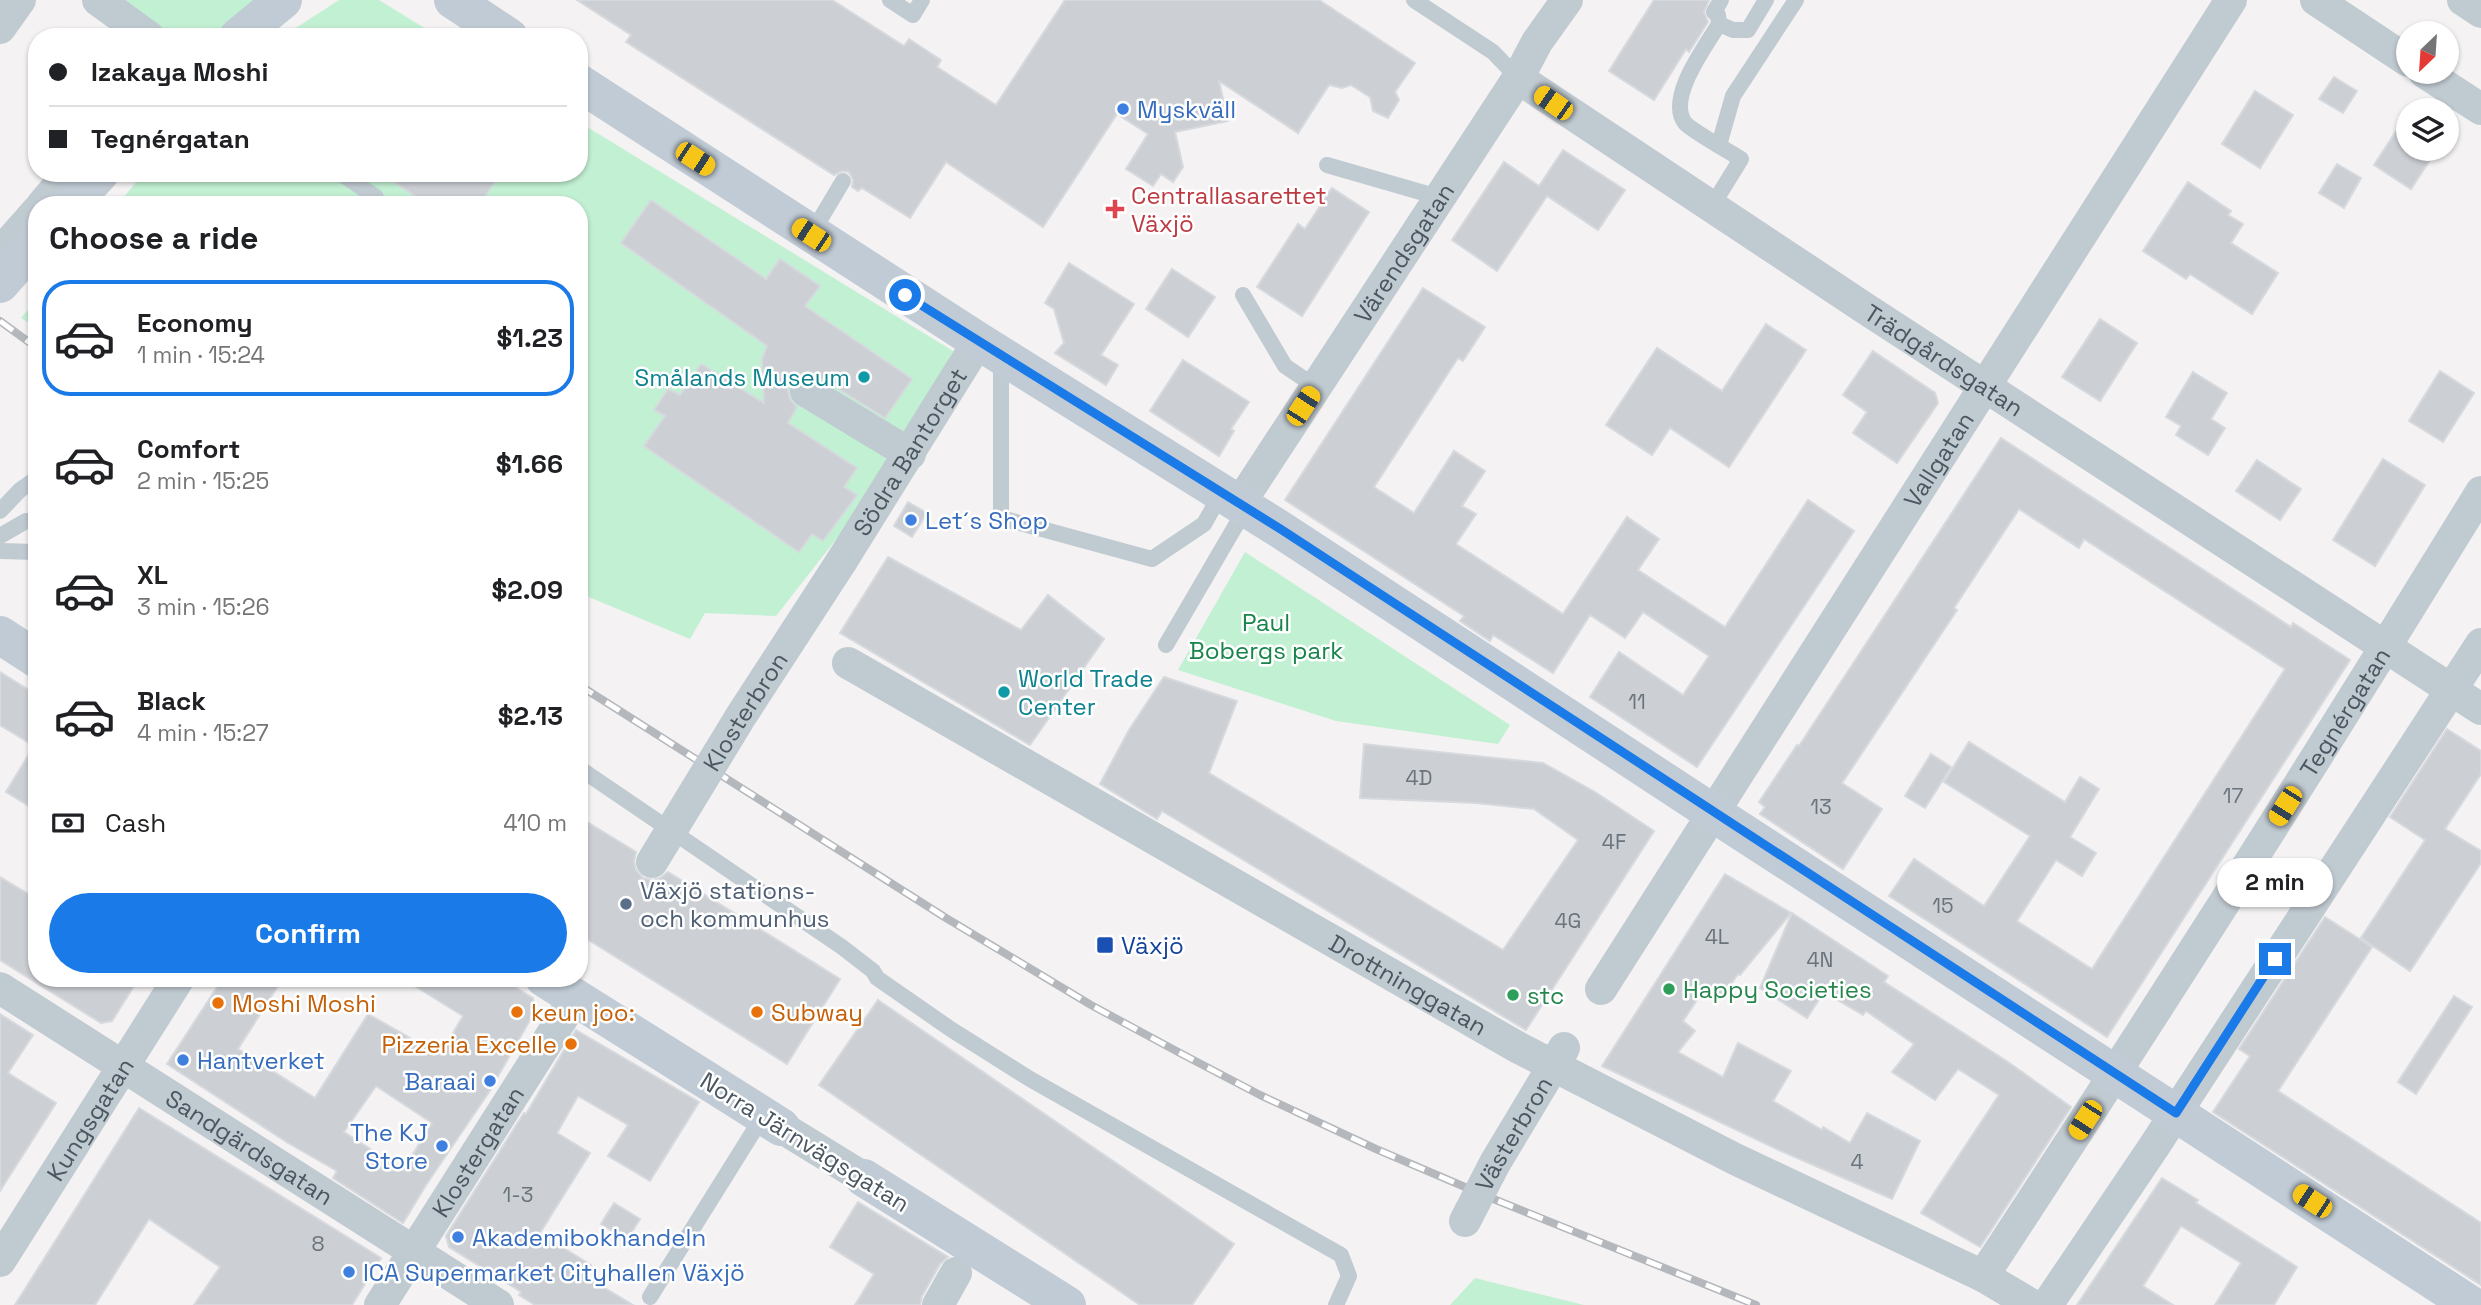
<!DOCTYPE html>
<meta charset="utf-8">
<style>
:root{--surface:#fff;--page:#f2f2f2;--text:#202124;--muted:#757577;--line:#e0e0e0;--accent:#1a7ae7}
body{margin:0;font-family:"Space Grotesk",sans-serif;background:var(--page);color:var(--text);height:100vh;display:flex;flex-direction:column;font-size:26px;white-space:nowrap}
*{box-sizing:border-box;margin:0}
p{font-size:23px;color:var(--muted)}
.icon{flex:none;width:38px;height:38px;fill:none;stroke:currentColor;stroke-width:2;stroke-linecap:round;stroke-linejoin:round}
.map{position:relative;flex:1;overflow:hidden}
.drawer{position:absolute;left:28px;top:196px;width:560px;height:791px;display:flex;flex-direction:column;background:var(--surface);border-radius:28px;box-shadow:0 2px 5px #0004}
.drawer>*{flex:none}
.banner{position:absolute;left:28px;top:28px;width:560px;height:154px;border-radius:28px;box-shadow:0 2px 5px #0004;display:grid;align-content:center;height:154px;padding:0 21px;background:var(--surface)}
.needle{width:46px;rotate:205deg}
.fabs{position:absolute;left:2396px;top:21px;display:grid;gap:14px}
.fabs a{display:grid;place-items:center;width:63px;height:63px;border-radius:50%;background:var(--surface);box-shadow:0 2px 5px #0004;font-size:35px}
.end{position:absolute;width:32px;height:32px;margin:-16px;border:9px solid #1a7ae7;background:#fff;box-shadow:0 0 0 4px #fff}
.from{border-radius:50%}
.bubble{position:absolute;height:49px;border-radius:24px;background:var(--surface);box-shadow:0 2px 5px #0004;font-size:23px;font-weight:700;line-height:49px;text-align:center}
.car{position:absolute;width:21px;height:42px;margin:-21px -10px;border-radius:9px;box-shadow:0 0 5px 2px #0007;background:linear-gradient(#f5c518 24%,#345 0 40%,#f5c518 0 76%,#345 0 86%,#f5c518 0)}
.banner b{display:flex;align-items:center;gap:24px;height:66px;font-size:26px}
.banner b+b{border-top:2px solid var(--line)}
.banner i{width:18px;height:18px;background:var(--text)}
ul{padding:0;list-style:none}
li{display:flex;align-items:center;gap:21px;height:116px;margin:0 14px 10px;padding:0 7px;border:4px solid transparent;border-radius:28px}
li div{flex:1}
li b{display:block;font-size:26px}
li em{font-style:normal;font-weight:700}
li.on{border-color:var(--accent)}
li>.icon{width:63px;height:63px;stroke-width:1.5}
h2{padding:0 21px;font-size:32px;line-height:84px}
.pay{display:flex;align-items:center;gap:18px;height:77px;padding:0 21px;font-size:26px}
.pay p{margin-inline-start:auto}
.primary-button{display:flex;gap:14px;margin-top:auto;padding:14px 21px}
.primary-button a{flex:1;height:80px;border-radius:42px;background:var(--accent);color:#fff;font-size:28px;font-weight:700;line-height:80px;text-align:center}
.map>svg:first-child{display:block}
.green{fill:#c2f0d3}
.building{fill:#cccfd4;stroke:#d6d9dd;stroke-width:2;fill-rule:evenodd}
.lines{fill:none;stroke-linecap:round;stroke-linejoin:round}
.lane{stroke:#c0cad1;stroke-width:16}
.street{stroke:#c0cad1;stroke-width:32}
.secondary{stroke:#c0cbd5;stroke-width:38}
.rail-casing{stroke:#b4b8bc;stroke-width:8}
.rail{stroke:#fff;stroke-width:5;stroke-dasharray:16;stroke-linecap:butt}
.street-bridge{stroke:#c0cad1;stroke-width:32}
.route{stroke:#1a7ae7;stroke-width:9}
.shop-dot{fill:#3f7fe0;stroke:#fff;stroke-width:2.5}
.health-dot{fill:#e0444e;stroke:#fff;stroke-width:2.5}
.culture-dot{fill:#0f9aa8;stroke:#fff;stroke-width:2.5}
.service-dot{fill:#5c6f8a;stroke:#fff;stroke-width:2.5}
.transit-dot{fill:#1a4fb4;stroke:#fff;stroke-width:2.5}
.leisure-dot{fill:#2e9e5b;stroke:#fff;stroke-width:2.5}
.food-dot{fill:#e8710a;stroke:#fff;stroke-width:2.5}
.labels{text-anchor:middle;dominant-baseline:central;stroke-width:5;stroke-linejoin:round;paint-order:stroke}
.number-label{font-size:21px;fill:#6a747d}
.shop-label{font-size:24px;fill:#366cbe;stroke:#fff;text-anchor:start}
.health-label{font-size:24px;fill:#be3a42;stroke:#fff;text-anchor:start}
.street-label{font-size:24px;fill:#4a5660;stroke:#fff}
.culture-label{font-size:24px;fill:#0d838f;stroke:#fff;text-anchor:end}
.park-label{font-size:24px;fill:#18844a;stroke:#fff}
.service-label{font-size:24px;fill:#4e5e75;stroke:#fff;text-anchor:start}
.transit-label{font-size:24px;fill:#164399;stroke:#fff;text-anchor:start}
.leisure-label{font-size:24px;fill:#27864d;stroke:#fff;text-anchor:start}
.food-label{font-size:24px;fill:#c56008;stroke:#fff;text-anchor:start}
</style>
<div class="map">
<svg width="2481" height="1305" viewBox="0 0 2481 1305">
<rect width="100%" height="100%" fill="#f4f2f2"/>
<g class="green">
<path d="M125,0H278L231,37H149Z"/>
<path d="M339,0H379L439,37H282Z"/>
<path d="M579,122L953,351L841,562L855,515L776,616L705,613L690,639L579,593V205H117L144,173H579Z"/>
<path d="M37,299V328L21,318Z"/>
<path d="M1245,552L1510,725L1498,744L1336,721L1178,670Z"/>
<path d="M1475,1278L1584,1305H1450Z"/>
</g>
<g class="building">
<path d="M577,0H832L904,46L909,39L941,60L937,67L996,105L1065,0H1319L1415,63L1395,92L1399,100L1388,118L1373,111L1370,97L1351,85L1342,88L1329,85L1298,133L1219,81L1228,121L1175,132L1183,167L1173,182L1161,174L1153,186L1126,169L1148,134L1117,114L1043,227L946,162L910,218L862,188L858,191L852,187L853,180L849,172L842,171L834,175L626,42L631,35Z"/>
<path d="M1654,0H1709L1704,12L1708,22L1689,52L1686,49L1654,100L1609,71Z"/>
<path d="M2334,77L2357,91L2343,113L2319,99Z"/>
<path d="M2255,91L2293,115L2260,168L2222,144Z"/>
<path d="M2408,113V149H2437L2411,189L2374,165Z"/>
<path d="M1563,150L1625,190L1598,230L1547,196L1497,271L1452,240L1504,162L1539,186Z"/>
<path d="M2337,164L2361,178L2344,208L2319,193Z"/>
<path d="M380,173H500L480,205H429Z"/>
<path d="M2188,182L2231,211L2228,215L2243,224L2231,243L2278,273L2252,314L2190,274L2186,279L2143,251Z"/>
<path d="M1332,188L1369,212L1302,316L1257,287L1298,224L1305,229Z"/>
<path d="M651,200L766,279L780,259L820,286L805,306L912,379L885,418L816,375L807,373L798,375L790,382L788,390L790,399L797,407L788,423L857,468L844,487L857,495L823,541L812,534L799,552L644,446L665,416L654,410L668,389L680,395L701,364L764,403L762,359L767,346L621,243Z"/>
<path d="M1069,263L1134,304L1101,355L1118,365L1106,385L1055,353L1064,343L1054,309L1045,303Z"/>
<path d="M1172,269L1215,297L1188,337L1146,309Z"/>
<path d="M1423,288L1485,327L1463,361L1458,358L1374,487L1414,513L1454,451L1485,471L1462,506L1476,514L1456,544L1563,614L1627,517L1659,539L1638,570L1725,627L1808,500L1854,531L1697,767L1590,697L1619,652L1683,695L1709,656L1643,612L1625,638L1590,615L1553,673L1493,635L1490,641L1460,621L1464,616L1285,500Z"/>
<path d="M2100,319L2137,343L2100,401L2062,377Z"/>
<path d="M1766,324L1806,350L1729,467L1670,428L1652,455L1606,425L1657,348L1722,391Z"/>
<path d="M1873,351L1935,393L1938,403L1897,463L1853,433L1867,412L1843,395Z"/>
<path d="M1183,360L1249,402L1231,429L1234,431L1219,456L1150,411Z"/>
<path d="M2440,371L2474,393L2443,442L2409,421Z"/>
<path d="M2193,372L2227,393L2211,419L2225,428L2208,455L2176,435L2181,426L2166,417Z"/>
<path d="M2001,438L2291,627L2293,623L2350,660L2107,1037L1889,896L1914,859L1984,906L2030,836L1944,782L1969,742L2065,802L2080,777L2099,789L2070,837L2096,853L2082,876L2056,860L2017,921L2092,969L2285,669L2084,539L2079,548L2019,509L1954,608L1957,610L1842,783L1882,809L1843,869L1760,814L1765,807L1759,802L1797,745L1799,746Z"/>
<path d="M2383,459L2425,485L2375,566L2333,540Z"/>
<path d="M2257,460L2301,489L2280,520L2236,491Z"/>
<path d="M908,502L927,513L912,537L894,526Z"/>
<path d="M888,557L1021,630L1048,595L1104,639L1030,745L840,633Z"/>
<path d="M0,672L37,695V792L29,806L6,792L34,746L0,725Z"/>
<path d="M1164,677L1237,701L1209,773L1503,950L1578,840L1534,809L1476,803L1360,798L1364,744L1543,763L1595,792L1654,831L1526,1030L1162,811L1157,819L1100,784L1129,730Z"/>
<path d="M2447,729L2481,751V774L2445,829L2481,851V863L2410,971L2361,938L2425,840L2390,817Z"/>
<path d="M1931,754L1951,767L1925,808L1905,796Z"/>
<path d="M579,817L636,852L634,861L636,870L643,878L652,880L660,878L668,872L840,979L787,1064L579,934Z"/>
<path d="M1725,874L1791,913L1740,975L1738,974L1722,997L1705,988L1683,1021L1695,1031L1678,1052L1723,1077L1738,1043L1791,1071L1773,1101L1822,1130L1823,1127L1850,1143L1867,1113L1920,1141L1892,1199L1781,1151L1602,1066Z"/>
<path d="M0,877L37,899V978H139L112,1021L101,1023L0,960Z"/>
<path d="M1792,913L1888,976L1884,982L2008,1062L2071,1107L1980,1247L1921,1213L1999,1095L1958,1069L1935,1100L1892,1072L1914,1044L1866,1011L1863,1015L1824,992L1807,1018L1760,988Z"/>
<path d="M2325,917L2372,947L2278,1091L2481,1223V1285L2213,1112L2250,1056L2239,1049Z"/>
<path d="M223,978H283L238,1049L315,1098L368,1014L440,1055L463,1016L402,978H500L533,998L534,1013L489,1092L426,1185L403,1223L333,1178L337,1171L288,1143L167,1064ZM376,1086L432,1123L403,1170L344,1132Z"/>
<path d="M2454,996L2472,1007L2416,1094L2398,1082Z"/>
<path d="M878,1000L1234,1244L1192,1305H1140L819,1085Z"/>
<path d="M0,1014L33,1035L8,1073L56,1103L0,1191Z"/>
<path d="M576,1030L699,1102L650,1181L608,1156L628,1125L578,1096L557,1133L590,1153L540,1233L591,1265L585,1276L633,1305H535L519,1295L521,1292L449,1247L446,1236L524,1113L526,1114Z"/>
<path d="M139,1108L381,1258L352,1305H194L220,1267L149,1219L95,1305H15Z"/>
<path d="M2162,1178L2198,1200L2196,1203L2297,1267L2274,1305H2215L2241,1263L2181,1226L2143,1286L2173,1305H2077Z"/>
<path d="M858,1202L948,1257L940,1264L922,1296L920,1305H855L874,1274L830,1247Z"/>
<path d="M614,1203L640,1219L627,1240L601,1224Z"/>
</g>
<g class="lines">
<g class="lane">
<path d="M890,0L913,15L922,0"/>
<path d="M1414,0L1493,52L1518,78"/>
<path d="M1719,24L1733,30H1748L1766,0"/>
<path d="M1719,145L1733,96L1796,0"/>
<path d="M1327,165L1438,197"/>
<path d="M340,173L376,197"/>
<path d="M1712,206L1741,159C1730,152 1692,131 1685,123C1666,98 1706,46 1719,24L1718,15L1714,12L1721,0"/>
<path d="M812,233L843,181"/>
<path d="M1243,295L1285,366L1316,387"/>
<path d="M1001,358V518L1152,559L1204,524L1222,492"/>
<path d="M0,511L20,490L37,478"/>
<path d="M0,536L26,521H37"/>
<path d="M0,551L37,552"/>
<path d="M1166,645L1246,508"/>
<path d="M579,768L842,947L873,971L877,978L952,1030L1030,1079L1341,1255L1349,1276L1336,1305"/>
<path d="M650,1297L763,1116"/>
</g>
<g class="street">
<path d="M98,0L149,37"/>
<path d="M2316,0L2408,61"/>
<path d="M2463,0L2481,12"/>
<path d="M0,28L20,0"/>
<path d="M2424,72L2481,109"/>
<path id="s1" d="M1518,78L1866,309L2481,709"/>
<path d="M42,205L69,173"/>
<path d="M0,253L37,211"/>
<path d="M806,391L910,454"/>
<path id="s2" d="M1240,503L1518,78L1537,42L1567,0"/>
<path id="s3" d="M841,562L978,342"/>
<path id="s4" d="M848,663L1519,1048L1735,1159L1983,1276L2032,1305"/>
<path id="s5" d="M0,988L498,1305"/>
<path id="s6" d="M1601,989L2231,0"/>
<path d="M781,1127L864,1178"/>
<path id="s7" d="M0,1261L179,978"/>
<path id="s8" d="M1983,1276C2153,1017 2319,756 2481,492"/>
<path id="s9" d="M380,1305L575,998"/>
<path d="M938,1305L956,1273"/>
<path d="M2047,1305L2155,1145L2481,644"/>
</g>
<g class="secondary">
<path d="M453,0L509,37"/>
<path d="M238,37L283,0"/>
<path d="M579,83L975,339L1281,530L1713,813L2471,1305"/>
<path d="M70,205L100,173"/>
<path d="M0,284L37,242"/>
<path d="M0,635L37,659"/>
<path d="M544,978L781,1127"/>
<path d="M864,1178L1067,1305"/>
</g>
<defs>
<g id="rail">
<path d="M0,321L37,348"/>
<path d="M579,685L946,918L1091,1005L1180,1053L1260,1095L1376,1149L1486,1196L1756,1305"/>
</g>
</defs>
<use href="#rail" class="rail-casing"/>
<use href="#rail" class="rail"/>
<g class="street-bridge">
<path id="s10" d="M652,862L741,716L841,562"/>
<path id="s11" d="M1465,1221L1495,1163L1564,1048"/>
</g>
</g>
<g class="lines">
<path class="route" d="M905,295L1282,530L2176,1113L2275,959"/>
</g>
<g class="shop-dot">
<circle cx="1123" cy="109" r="7"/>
<circle cx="911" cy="520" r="7"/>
<circle cx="183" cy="1060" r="7"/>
<circle cx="490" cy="1081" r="7"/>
<circle cx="442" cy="1146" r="7"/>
<circle cx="458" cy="1237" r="7"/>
<circle cx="349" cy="1272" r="7"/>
</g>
<path class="health-dot" d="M1111.5 198.5h7v7h7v7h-7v7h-7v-7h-7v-7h7z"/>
<g class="culture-dot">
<circle cx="864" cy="377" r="7"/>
<circle cx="1004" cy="692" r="7"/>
</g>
<circle class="service-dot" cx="626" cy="904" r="7"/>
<rect class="transit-dot" x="1096" y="936" width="18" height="18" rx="3.5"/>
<g class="leisure-dot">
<circle cx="1669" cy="989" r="7"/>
<circle cx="1513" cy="995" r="7"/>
</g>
<g class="food-dot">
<circle cx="218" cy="1003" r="7"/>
<circle cx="517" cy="1012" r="7"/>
<circle cx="757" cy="1012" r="7"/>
<circle cx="571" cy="1044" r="7"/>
</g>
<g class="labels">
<g class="number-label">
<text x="1637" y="701">11</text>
<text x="1419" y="777">4D</text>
<text x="2233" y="795">17</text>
<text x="1821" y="806">13</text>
<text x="1614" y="841">4F</text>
<text x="1943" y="905">15</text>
<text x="1568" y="920">4G</text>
<text x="1717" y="936">4L</text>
<text x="1820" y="959">4N</text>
<text x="1857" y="1161">4</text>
<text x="518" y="1194">1-3</text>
<text x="318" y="1243">8</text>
</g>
<g class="shop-label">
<text x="1137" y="109">Myskväll</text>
<text x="925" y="520">Let´s Shop</text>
<text x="197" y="1060">Hantverket</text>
<text x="476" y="1081" text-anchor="end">Baraai</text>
<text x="428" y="1132" text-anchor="end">The KJ<tspan x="428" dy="28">Store</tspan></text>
<text x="472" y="1237">Akademibokhandeln</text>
<text x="363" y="1272">ICA Supermarket Cityhallen Växjö</text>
</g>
<g class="health-label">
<text x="1131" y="195">Centrallasarettet<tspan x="1131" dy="28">Växjö</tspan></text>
</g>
<g class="street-label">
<text stroke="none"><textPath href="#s2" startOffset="299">Värendsgatan</textPath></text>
<text stroke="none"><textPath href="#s1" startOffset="511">Trädgårdsgatan</textPath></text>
<text stroke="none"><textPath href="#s3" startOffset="130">Södra Bantorget</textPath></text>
<text stroke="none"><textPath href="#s6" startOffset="628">Vallgatan</textPath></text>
<text stroke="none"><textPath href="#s10" startOffset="177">Klosterbron</textPath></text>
<text stroke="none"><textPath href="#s8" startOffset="670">Tegnérgatan</textPath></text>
<text stroke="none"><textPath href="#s4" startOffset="646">Drottninggatan</textPath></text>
<text stroke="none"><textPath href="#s7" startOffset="168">Kungsgatan</textPath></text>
<text stroke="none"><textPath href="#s11" startOffset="100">Västerbron</textPath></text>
<text transform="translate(805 1142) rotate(32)">Norra Järnvägsgatan</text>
<text stroke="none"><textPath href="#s5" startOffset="296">Sandgärdsgatan</textPath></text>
<text stroke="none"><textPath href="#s9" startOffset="182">Klostergatan</textPath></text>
</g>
<g class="culture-label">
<text x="850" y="377">Smålands Museum</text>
<text x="1018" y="678" text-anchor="start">World Trade<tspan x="1018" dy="28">Center</tspan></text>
</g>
<g class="park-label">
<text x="1266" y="622">Paul<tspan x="1266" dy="28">Bobergs park</tspan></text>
</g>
<g class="service-label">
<text x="640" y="890">Växjö stations-<tspan x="640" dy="28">och kommunhus</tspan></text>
</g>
<g class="transit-label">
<text x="1121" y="945">Växjö</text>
</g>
<g class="leisure-label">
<text x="1683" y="989">Happy Societies</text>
<text x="1527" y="995">stc</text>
</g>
<g class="food-label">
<text x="232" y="1003">Moshi Moshi</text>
<text x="531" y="1012">keun joo:</text>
<text x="771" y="1012">Subway</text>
<text x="557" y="1044" text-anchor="end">Pizzeria Excelle</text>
</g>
</g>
</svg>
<div class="fabs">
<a><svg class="needle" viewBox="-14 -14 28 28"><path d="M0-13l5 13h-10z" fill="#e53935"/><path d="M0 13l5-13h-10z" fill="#757577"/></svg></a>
<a><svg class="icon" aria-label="layers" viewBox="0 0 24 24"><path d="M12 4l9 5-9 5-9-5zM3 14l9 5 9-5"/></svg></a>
</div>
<i class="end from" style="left:905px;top:295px"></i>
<i class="end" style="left:2275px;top:959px"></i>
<div class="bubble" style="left:2217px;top:858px;width:116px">2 min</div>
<i class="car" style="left:1553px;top:103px;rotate:305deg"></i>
<i class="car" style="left:695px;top:159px;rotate:123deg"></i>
<i class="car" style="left:811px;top:235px;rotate:303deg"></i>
<i class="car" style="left:1303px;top:406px;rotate:33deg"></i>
<i class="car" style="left:2285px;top:806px;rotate:212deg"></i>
<i class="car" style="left:2085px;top:1120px;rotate:213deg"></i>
<i class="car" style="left:2312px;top:1201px;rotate:303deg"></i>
<div class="banner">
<b><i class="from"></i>Izakaya Moshi</b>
<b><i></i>Tegnérgatan</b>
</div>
<section class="drawer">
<h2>Choose a ride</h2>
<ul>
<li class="on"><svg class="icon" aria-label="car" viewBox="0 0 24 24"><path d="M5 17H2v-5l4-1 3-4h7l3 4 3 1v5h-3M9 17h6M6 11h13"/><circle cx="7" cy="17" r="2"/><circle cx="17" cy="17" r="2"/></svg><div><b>Economy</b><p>1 min · 15:24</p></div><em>$1.23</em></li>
<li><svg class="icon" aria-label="car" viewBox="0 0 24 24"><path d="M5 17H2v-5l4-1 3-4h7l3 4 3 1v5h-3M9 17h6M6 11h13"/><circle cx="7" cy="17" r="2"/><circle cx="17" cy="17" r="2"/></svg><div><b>Comfort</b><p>2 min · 15:25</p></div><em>$1.66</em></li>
<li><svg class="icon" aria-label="car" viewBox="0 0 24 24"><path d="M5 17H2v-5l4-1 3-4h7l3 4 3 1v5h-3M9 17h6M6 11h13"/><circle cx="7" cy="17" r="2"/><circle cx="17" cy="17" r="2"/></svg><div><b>XL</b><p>3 min · 15:26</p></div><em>$2.09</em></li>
<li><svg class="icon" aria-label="car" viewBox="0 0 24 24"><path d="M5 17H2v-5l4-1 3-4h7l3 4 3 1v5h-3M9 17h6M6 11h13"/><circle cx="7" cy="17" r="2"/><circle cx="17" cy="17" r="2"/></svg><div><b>Black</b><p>4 min · 15:27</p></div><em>$2.13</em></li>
</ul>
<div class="pay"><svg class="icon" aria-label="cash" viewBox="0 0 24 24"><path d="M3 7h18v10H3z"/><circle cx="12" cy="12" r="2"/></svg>Cash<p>410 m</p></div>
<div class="primary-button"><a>Confirm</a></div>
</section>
</div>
